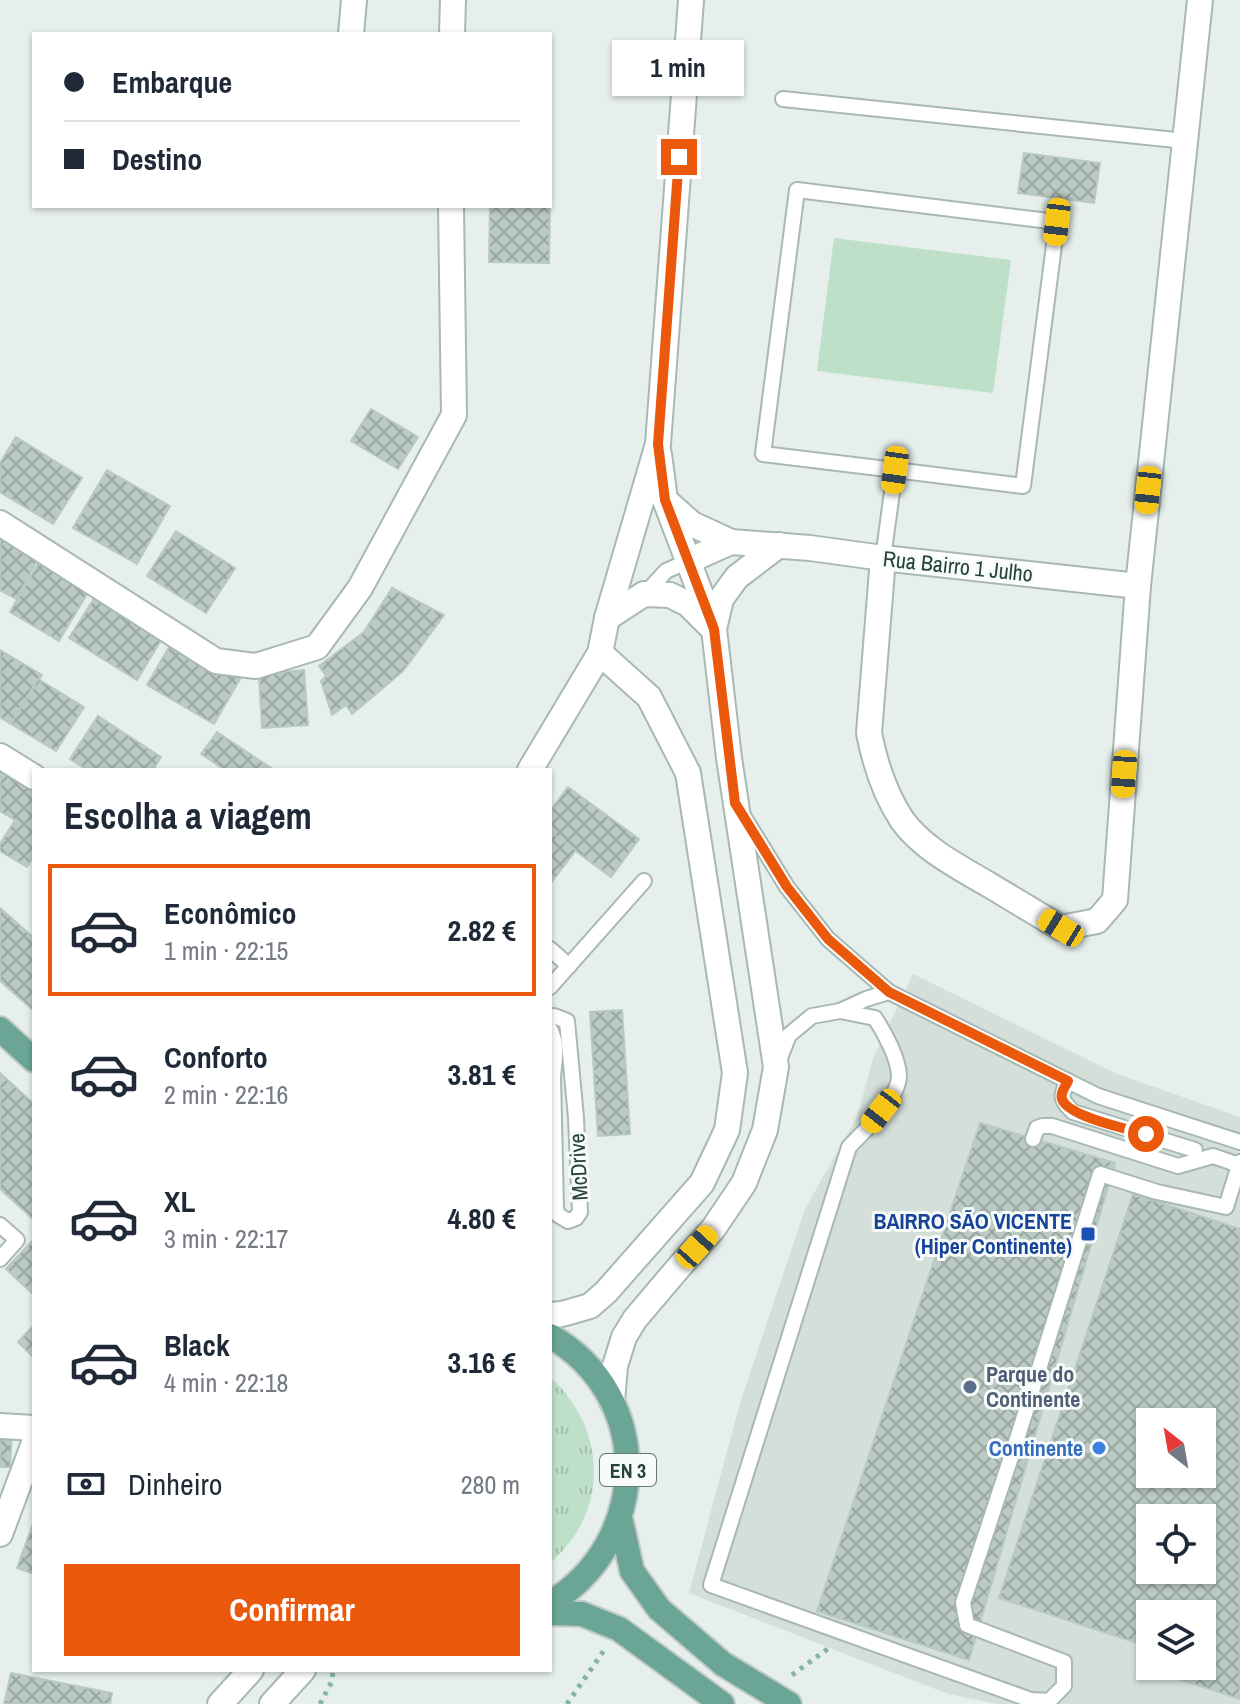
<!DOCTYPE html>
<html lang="pt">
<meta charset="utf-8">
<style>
:root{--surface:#fff;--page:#f2f2f3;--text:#1f2937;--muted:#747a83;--line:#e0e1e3;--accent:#ea580c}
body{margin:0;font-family:"Archivo Narrow",sans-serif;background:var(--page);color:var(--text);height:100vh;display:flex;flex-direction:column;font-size:30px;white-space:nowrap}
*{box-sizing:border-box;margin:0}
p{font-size:26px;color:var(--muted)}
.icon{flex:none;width:44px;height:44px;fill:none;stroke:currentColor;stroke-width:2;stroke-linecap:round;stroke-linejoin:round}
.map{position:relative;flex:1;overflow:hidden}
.details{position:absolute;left:32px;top:768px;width:520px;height:904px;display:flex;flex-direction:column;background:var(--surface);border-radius:0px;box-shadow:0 2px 6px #0004}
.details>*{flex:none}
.hud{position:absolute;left:32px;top:32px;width:520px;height:176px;border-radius:0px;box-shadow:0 2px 6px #0004;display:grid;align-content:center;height:176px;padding:0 32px;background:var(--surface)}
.needle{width:52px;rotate:329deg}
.buttons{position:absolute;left:1136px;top:1408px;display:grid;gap:16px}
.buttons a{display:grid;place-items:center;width:80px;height:80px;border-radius:0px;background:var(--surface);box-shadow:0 2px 6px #0004;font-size:40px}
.end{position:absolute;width:36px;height:36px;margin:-18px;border:10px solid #ea580c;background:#fff;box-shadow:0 0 0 4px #fff}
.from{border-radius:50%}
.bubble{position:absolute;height:56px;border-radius:0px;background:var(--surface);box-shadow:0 2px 6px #0004;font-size:26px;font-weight:700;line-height:56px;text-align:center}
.car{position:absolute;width:24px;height:48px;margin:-24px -12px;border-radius:10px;box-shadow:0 0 6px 2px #0007;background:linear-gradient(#f5c518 24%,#345 0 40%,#f5c518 0 76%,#345 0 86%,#f5c518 0)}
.hud b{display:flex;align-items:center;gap:28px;height:76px;font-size:30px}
.hud b+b{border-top:2px solid var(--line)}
.hud i{width:20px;height:20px;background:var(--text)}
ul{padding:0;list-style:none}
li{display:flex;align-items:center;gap:24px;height:132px;margin:0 16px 12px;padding:0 16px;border:4px solid transparent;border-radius:0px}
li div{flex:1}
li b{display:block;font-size:30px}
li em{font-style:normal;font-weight:700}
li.current{border-color:var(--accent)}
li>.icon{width:72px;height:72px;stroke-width:1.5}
h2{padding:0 32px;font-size:36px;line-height:96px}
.pay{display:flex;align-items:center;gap:20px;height:88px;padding:0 32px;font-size:30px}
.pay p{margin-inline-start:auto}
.primary-button{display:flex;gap:16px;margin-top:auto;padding:16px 32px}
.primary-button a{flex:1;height:92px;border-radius:0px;background:var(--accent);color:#fff;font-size:32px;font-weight:700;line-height:92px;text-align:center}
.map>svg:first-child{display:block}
.built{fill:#d4dfda;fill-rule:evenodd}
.grass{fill:url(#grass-tufts)}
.pitch{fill:#bfe0c8}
.building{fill:url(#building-cross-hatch);stroke:#b8c9c2;stroke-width:2;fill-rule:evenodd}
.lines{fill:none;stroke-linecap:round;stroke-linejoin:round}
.service-casing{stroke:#a8b8b2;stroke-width:18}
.minor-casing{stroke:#a8b8b2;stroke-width:28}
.tertiary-casing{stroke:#a8b8b2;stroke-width:28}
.primary-casing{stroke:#c2cac8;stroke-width:28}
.path{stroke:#86b3a5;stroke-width:5;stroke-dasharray:4 6;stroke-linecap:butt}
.service{stroke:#fff;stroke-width:14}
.minor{stroke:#fff;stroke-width:24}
.tertiary{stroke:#fff;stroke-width:24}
.primary{stroke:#6aa596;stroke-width:24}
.route{stroke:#ea580c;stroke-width:10}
.transit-dot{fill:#1a4fb4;stroke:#f7fbf9;stroke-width:3}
.service-dot{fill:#5c6f8a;stroke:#f7fbf9;stroke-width:3}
.shop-dot{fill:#3f7fe0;stroke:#f7fbf9;stroke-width:3}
.labels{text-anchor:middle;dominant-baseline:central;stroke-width:6;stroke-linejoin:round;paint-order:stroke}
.shield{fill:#f7fbf9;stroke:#637a73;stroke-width:2}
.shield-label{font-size:20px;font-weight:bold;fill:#24423a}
.street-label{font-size:22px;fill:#24423a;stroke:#f7fbf9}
.transit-label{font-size:22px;font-weight:bold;fill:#164399;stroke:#f7fbf9;text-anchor:end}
.service-label{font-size:22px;font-weight:bold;fill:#4e5e75;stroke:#f7fbf9;text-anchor:start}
.shop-label{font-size:22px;font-weight:bold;fill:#366cbe;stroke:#f7fbf9;text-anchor:end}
</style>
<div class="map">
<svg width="1240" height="1704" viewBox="0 0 1240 1704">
<defs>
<pattern id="grass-tufts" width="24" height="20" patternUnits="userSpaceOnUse" patternTransform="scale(2)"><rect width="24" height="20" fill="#bfe0c8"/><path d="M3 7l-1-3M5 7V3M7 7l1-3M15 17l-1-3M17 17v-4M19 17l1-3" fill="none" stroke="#a4c1ad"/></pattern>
<pattern id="building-cross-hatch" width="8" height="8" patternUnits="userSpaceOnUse" patternTransform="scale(2)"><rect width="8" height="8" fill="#bbcac4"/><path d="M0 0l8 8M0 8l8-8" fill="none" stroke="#98a6a0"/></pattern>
</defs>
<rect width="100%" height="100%" fill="#e6efeb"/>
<path class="built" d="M913,974L1117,1074L1240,1117V1704H998L948,1694L689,1593L740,1403L805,1209L857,1117L873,1059ZM1150,1422H1202V1474H1150ZM1150,1518H1202V1570H1150ZM1150,1614H1202V1666H1150Z"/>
<path class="grass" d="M550,1377C607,1428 610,1512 550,1563Z"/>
<path class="pitch" d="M834,238L1011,260L993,393L817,371Z"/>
<g class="building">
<path d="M1024,153L1100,163L1094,203L1018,193Z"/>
<path d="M490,206H550L549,263L489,262Z"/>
<path d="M371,409L418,437L398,469L351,441Z"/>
<path d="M16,437L82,478L53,524L0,492V463Z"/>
<path d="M107,470L170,506L137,564L73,528Z"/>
<path d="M176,531L235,568L206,613L147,576Z"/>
<path d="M2,539L38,559L16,599L0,590V543Z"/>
<path d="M41,559L90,589L59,641L10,612Z"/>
<path d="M392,588L444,615L403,671L352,714L346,705L332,715L321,681L326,676L319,666L364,632Z"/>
<path d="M97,594L164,635L137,680L69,638Z"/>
<path d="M173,640L240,679L214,724L147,685Z"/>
<path d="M0,650L42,675L11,724L0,717Z"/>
<path d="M304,670L308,725L262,728L259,674Z"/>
<path d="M38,679L84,707L56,751L11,724Z"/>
<path d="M98,716L161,757L153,770H87L70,759Z"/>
<path d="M217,732L274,770H225L201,754Z"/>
<path d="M0,769L34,786V856L27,867L0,851V844L15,820L0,811Z"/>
<path d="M568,787L639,839L611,877L550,832V811Z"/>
<path d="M550,832L576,850L550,884Z"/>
<path d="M0,908L34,938V1011L0,981Z"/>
<path d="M622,1010L630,1134L598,1136L590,1012Z"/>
<path d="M0,1073L34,1104V1220L0,1189Z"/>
<path d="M980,1123L1115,1163L969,1660L817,1611Z"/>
<path d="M1133,1194L1240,1229V1699L1154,1671L1155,1666H1202V1614H1150V1647L999,1598ZM1150,1422H1202V1474H1150ZM1150,1518H1202V1570H1150Z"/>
<path d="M34,1239V1295L6,1269Z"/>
<path d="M34,1325V1358L18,1342Z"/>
<path d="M0,1433H12L10,1467H0Z"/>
<path d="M34,1521V1574L17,1568Z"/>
<path d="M11,1673L112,1693L110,1704H4Z"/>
</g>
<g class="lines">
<defs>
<g id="service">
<path d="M783,99L1185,141"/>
<path d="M883,558L895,470L1023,486L1057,222L797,190L763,454L895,470"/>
<path d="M645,594L666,571L688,561"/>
<path d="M742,814L787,887L828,939L889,992L1098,1096L1240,1142"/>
<path d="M550,949L569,966"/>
<path d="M550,987L644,881"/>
<path d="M840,1011L866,999L889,992"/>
<path d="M550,1017L554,1016L567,1021L576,1118L580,1212L576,1218L568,1221L558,1215L556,1209L553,1076C555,1058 558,1045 550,1029"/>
<path d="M778,1063L789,1035L812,1016L840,1011L875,1018C884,1032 899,1059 899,1076C898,1100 865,1130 849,1147L711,1585L1031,1700L1049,1701L1064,1686V1662L967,1625L963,1603L1017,1439L1100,1174L1157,1192L1226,1207L1240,1162"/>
<path d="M1068,1081C1060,1097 1060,1099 1073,1112L1195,1150"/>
<path d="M1033,1139L1037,1128L1043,1126H1052L1178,1166L1213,1156L1239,1165"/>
<path d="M0,1225L17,1240L0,1259"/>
</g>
<g id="minor">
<path d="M351,34L354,0"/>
<path d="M452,34L453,0"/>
<path d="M665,500L692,524L731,542"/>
<path d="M0,523L216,661L256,666L317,647L360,588L454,415L451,206"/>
<path d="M883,558L869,733C875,764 885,794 902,820C922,848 957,866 986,883C1011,898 1036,913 1061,928L1097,921L1115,900L1138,586L1200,0"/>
<path d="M688,561L731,542L810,548L883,558L1138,586"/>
<path d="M714,629L721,599L737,577L779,545"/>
<path d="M0,756L34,777"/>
<path d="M530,770L600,653"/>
<path d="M0,1426L34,1428"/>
<path d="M0,1534L34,1443"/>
<path d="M220,1704L251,1670"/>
<path d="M272,1704L303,1670"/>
</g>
<g id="tertiary">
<path d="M607,618L644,594L670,595L688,604L710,626"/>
<path d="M550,1315L562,1314L590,1306L606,1292L702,1183L727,1130L735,1073L688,773L649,697L600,653L607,618L658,444L691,0"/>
<path d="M612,1402L615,1366L624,1337L635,1319L680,1266L713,1229L744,1183L765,1130L776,1067L729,758L714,629L665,500L659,454"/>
</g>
<g id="primary">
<path d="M0,1029L34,1060"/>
<path d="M550,1336C655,1396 651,1542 550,1603"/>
<path d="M620,1517L632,1571L659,1609L723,1664L789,1704"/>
<path d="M550,1613L582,1614L619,1629L722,1704"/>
</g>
</defs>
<use href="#service" class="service-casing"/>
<use href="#minor" class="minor-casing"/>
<use href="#tertiary" class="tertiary-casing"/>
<use href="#primary" class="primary-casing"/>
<g class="path">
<path d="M792,1675L829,1648"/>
<path d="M320,1704L332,1681L333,1670"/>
<path d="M567,1704L605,1649"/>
</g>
<use href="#service" class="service"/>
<use href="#minor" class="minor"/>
<use href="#tertiary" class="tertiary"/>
<use href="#primary" class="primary"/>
</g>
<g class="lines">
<path class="route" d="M679,157L658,444L665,500L714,629L735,803L787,887L828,939L889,992L1068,1081C1065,1087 1060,1093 1062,1099C1068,1117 1128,1129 1146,1134"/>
</g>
<rect class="transit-dot" x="1080" y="1226" width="16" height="16" rx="4"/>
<circle class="service-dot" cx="970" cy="1387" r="8"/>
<circle class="shop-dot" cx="1099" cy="1448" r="8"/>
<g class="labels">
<rect class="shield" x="600" y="1454" width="56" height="32" rx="6"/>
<g class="shield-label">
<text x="628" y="1470">EN 3</text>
</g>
<g class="street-label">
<text transform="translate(958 566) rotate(6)">Rua Bairro 1 Julho</text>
<text transform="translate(578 1167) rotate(-93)">McDrive</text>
</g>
<g class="transit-label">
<text x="1072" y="1221">BAIRRO SÃO VICENTE<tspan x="1072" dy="25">(Hiper Continente)</tspan></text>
</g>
<g class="service-label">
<text x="986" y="1374">Parque do<tspan x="986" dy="25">Continente</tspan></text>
</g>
<g class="shop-label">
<text x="1083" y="1448">Continente</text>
</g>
</g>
</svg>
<div class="buttons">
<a><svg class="needle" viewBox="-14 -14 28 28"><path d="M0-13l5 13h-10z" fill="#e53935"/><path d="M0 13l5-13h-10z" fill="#747a83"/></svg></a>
<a><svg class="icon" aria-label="locate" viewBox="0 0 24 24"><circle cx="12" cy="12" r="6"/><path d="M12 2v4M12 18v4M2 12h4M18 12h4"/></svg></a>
<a><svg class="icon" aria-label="layers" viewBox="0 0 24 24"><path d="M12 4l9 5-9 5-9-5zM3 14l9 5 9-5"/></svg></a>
</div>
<i class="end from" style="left:1146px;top:1134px"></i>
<i class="end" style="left:679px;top:157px"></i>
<div class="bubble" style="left:612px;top:40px;width:132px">1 min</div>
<i class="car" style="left:1057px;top:222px;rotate:187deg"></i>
<i class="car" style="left:895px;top:470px;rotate:188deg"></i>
<i class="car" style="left:1148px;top:490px;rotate:186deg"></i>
<i class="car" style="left:1124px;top:774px;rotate:184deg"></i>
<i class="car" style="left:1061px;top:928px;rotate:301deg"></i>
<i class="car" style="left:881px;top:1111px;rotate:218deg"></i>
<i class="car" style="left:697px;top:1247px;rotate:42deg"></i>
<div class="hud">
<b><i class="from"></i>Embarque</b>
<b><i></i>Destino</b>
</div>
<section class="details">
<h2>Escolha a viagem</h2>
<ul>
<li class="current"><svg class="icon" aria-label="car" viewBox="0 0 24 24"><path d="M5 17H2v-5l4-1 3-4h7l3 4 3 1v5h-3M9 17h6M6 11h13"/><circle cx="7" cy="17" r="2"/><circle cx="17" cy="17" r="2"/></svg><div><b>Econômico</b><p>1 min · 22:15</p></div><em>2.82 €</em></li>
<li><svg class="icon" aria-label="car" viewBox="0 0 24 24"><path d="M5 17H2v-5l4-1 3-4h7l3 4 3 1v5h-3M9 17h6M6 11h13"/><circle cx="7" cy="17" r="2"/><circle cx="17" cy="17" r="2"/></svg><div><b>Conforto</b><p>2 min · 22:16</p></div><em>3.81 €</em></li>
<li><svg class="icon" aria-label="car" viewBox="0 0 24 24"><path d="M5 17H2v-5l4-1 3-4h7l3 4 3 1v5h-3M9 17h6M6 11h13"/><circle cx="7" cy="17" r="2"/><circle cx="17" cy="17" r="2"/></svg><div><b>XL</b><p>3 min · 22:17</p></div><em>4.80 €</em></li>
<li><svg class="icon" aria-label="car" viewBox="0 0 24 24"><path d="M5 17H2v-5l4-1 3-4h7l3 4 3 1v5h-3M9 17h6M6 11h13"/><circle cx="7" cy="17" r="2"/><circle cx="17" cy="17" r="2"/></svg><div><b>Black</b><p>4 min · 22:18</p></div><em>3.16 €</em></li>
</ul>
<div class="pay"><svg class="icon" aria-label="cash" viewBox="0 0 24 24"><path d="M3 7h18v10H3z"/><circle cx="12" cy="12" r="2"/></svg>Dinheiro<p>280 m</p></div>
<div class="primary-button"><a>Confirmar</a></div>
</section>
</div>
